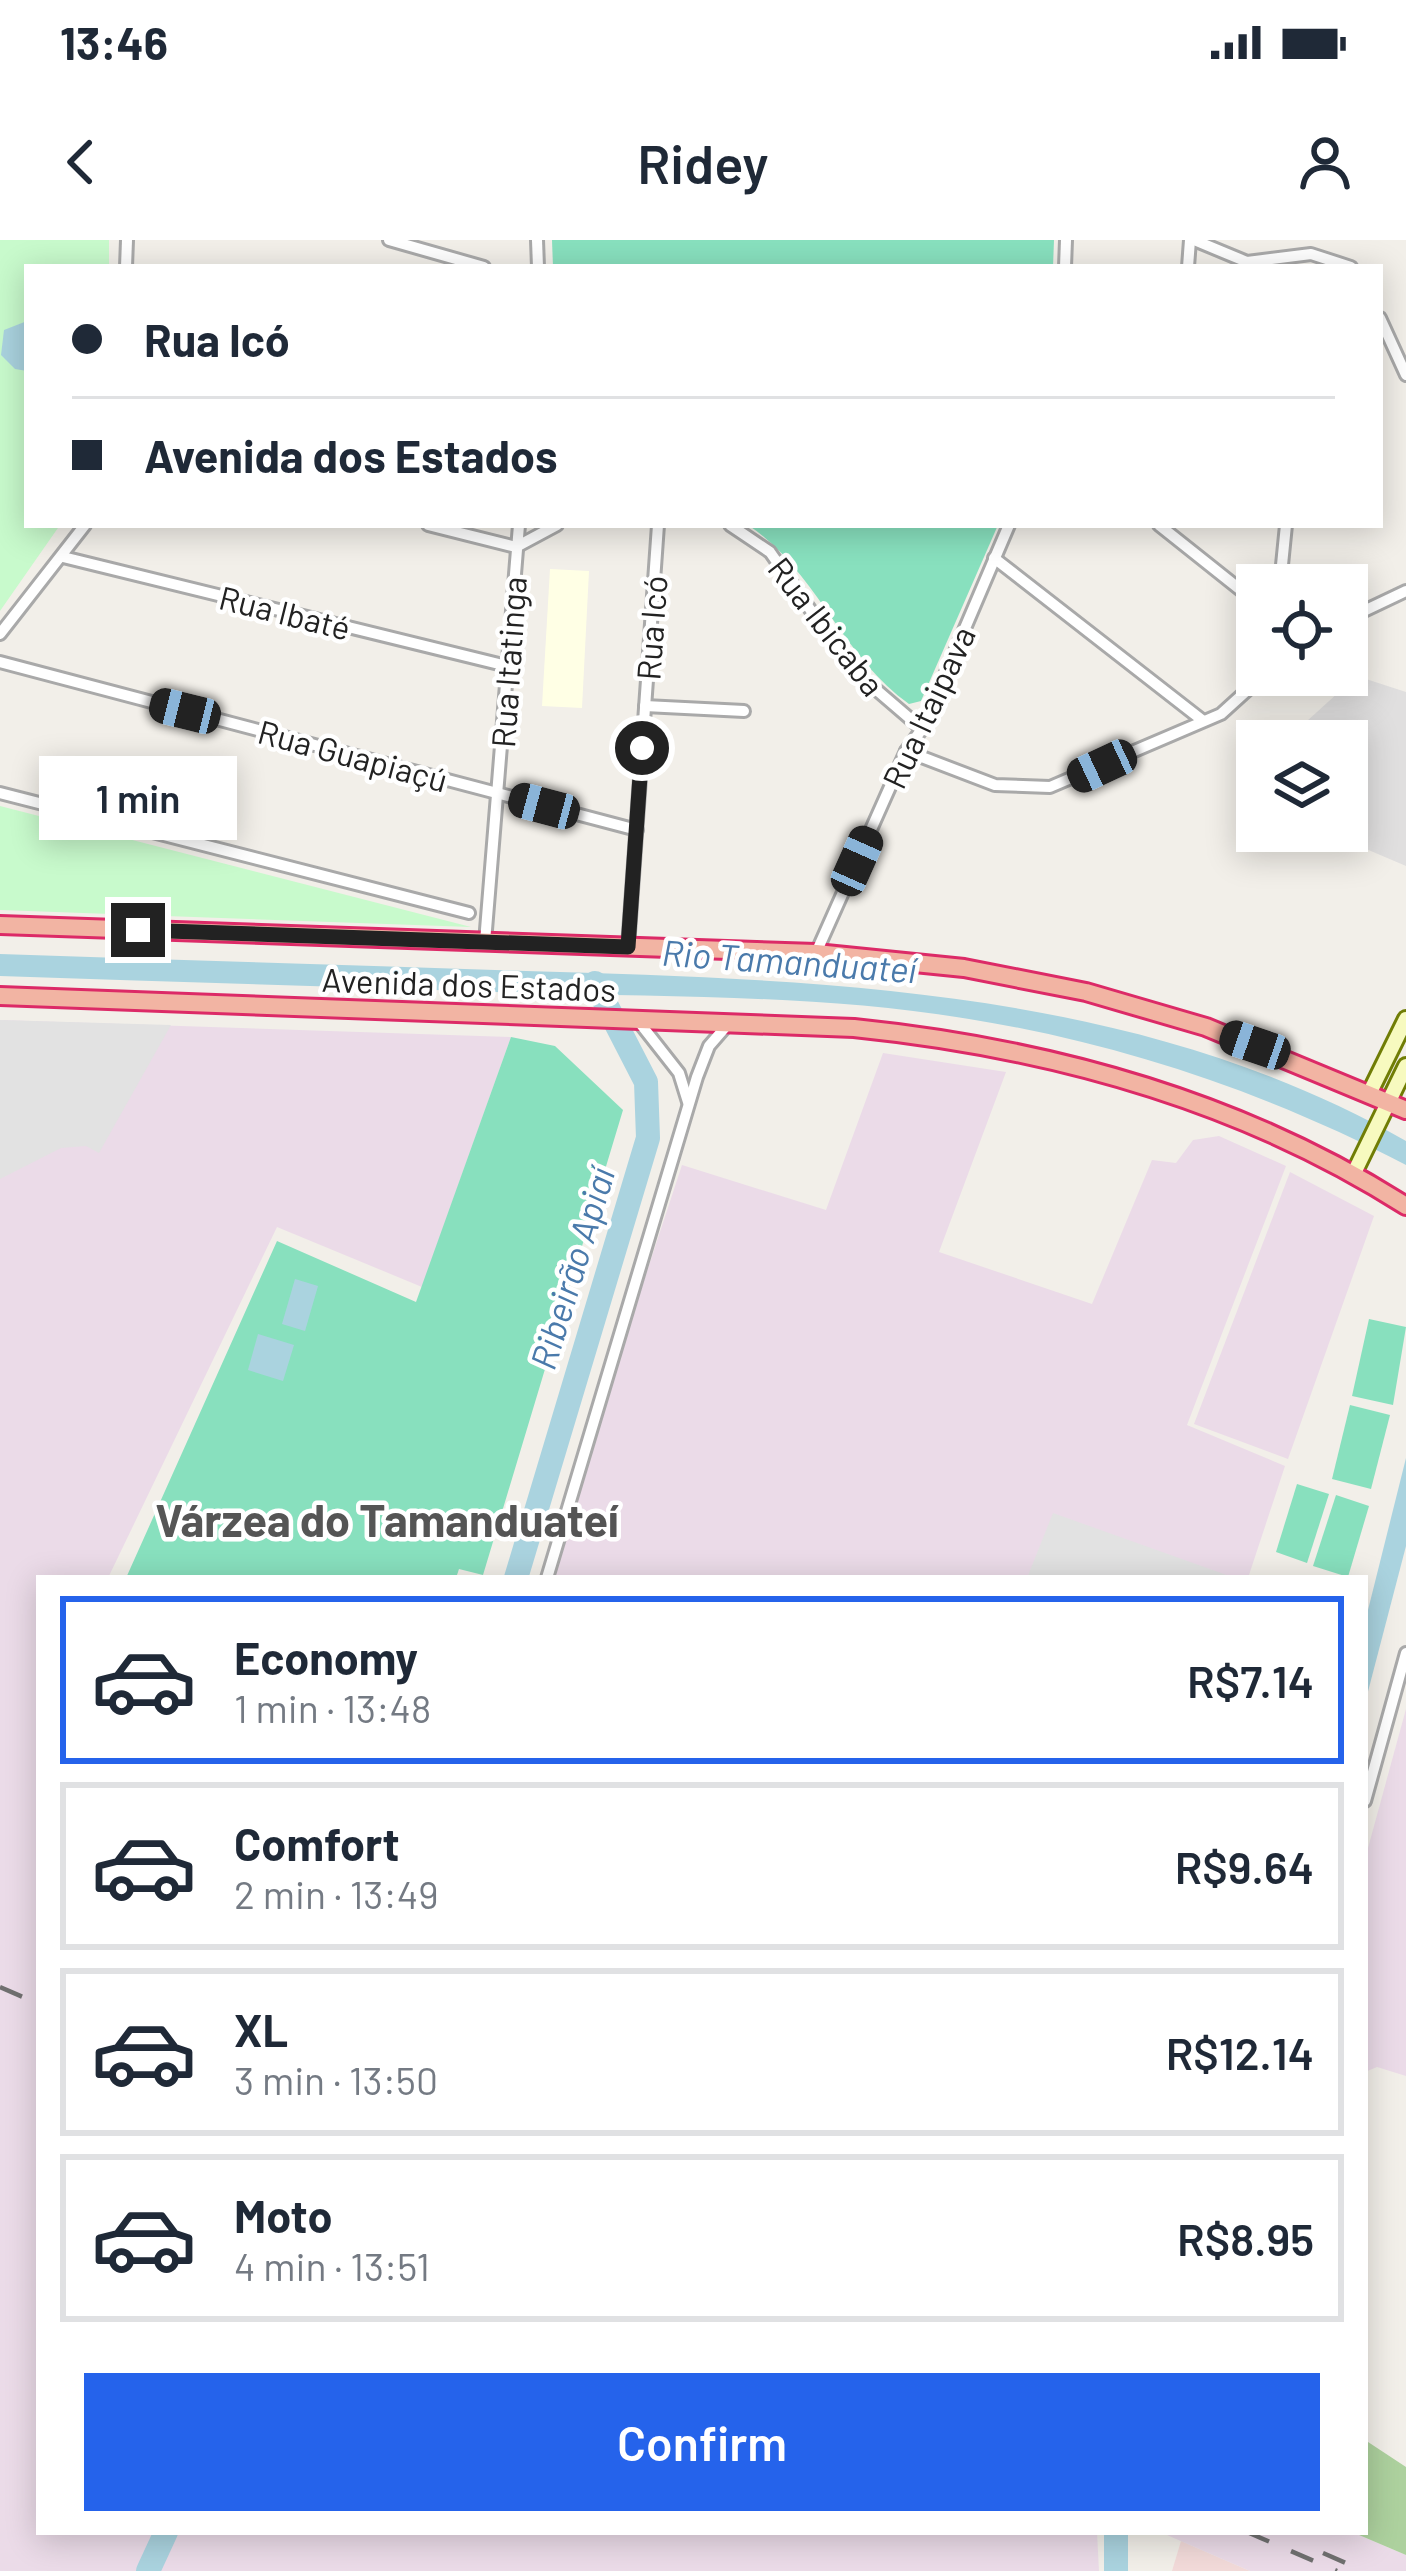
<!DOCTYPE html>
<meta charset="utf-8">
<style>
:root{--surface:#fff;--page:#f6f6f7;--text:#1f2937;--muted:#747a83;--line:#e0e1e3;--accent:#2563eb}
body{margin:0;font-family:Barlow,sans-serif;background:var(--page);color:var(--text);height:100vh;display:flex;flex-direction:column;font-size:45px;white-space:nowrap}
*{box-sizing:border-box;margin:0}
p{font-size:39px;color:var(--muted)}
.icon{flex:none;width:66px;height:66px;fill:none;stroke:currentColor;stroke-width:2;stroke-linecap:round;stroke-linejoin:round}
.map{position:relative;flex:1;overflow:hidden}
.sheet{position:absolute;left:36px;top:1335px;width:1332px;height:960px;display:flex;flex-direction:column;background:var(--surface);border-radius:0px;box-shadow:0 6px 30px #0003}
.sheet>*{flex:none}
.guide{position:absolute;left:24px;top:24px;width:1359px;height:264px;border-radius:0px;box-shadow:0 6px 30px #0003;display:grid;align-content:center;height:264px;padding:0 48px;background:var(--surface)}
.tools{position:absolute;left:1236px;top:324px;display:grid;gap:24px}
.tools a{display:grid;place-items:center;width:132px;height:132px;border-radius:0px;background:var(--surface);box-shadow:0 6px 30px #0003;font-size:60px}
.end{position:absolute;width:54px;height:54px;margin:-27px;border:15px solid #222;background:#fff;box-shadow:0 0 0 6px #fff}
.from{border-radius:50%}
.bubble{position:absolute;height:84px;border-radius:0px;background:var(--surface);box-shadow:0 6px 30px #0003;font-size:39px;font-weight:600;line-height:84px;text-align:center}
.car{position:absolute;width:36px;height:72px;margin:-36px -18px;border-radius:15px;box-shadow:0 0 9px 3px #0007;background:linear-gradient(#222 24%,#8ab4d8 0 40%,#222 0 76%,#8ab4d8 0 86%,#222 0)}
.guide b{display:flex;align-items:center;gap:42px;height:114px;font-size:45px}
.guide b+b{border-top:3px solid var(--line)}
.guide i{width:30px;height:30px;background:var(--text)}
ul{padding:21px 0 0;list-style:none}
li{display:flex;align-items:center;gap:36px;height:168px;margin:0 24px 18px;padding:0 24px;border:6px solid var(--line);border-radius:0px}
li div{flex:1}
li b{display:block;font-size:45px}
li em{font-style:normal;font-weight:600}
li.selected{border-color:var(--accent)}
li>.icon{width:108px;height:108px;stroke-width:1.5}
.cta{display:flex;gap:24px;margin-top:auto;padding:24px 48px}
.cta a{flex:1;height:138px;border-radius:0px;background:var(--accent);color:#fff;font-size:48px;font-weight:600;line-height:138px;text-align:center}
.status{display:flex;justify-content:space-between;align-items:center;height:84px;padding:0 60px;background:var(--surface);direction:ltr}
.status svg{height:33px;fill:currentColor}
header{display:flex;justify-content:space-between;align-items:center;height:156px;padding:0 48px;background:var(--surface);font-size:54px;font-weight:600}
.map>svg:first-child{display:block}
.residential{fill:#e0dfdf}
.commercial{fill:#f2dad9}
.industrial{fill:#ebdbe8}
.education{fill:#ffffe5}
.forest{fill:#add19e}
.park{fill:#c8facc}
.pitch{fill:#88e0be}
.parking{fill:#e2e2e2}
.water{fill:#aad3df}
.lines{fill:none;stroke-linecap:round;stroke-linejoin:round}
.river{stroke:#aad3df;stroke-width:24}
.minor-casing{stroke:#a9a9a9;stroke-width:16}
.secondary-casing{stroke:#707d05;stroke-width:20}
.trunk-casing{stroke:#dc2a67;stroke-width:22}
.minor{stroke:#fff;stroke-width:10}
.secondary{stroke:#f7fabf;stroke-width:14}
.trunk{stroke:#f2b4a3;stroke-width:16}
.rail{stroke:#707070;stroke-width:4.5;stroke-dasharray:24 24;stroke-linecap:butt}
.route{stroke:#222;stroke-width:15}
.labels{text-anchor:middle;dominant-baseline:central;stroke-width:9;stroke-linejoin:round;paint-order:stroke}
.street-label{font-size:33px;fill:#222;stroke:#fff}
.water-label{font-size:36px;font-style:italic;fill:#4a7aab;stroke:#fff}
.district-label{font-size:45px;font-weight:bold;fill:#555;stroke:#fff}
</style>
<div class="status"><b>13:46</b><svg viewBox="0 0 49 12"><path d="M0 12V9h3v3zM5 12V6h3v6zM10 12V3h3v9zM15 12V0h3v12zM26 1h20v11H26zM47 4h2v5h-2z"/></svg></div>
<header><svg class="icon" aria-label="back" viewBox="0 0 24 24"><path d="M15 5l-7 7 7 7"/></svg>Ridey<svg class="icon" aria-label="person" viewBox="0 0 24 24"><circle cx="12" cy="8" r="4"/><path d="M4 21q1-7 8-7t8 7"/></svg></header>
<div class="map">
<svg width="1406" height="2331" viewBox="0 0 1406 2331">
<rect width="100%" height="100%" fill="#f2efe9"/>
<path class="residential" d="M1366,439L1406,452V626L1324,591H1347V501H1285L1339,452Z"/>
<path class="commercial" d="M1181,2301L1250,2331H1172Z"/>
<g class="industrial">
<path d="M0,780L511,797L422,1047L277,987L108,1338H39V2292H1097L1099,2331H0Z"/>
<path d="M883,813L1006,832L939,1012L1092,1064L1152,920L1176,923L1193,900L1219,896L1286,926L1187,1185L1285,1226L1248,1338H546L682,925L826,970Z"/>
<path d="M1290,932L1374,976L1288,1219L1194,1184Z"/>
<path d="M1406,1469V1836L1377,1827L1365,1832V1619Z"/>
<path d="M1160,2292H1352L1406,2315V2331H1250Z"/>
</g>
<path class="education" d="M550,329L589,331L582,468L542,466Z"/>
<path class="forest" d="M1365,2200L1406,2227V2315L1352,2292H1365Z"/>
<g class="park">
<path d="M0,0H109V27H27V285H60L0,371Z"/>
<path d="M0,566L471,687L0,670Z"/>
</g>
<g class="pitch">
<path d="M552,0H1054L1053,27H553Z"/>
<path d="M748,285H998L921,461L909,464C841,416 817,331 748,285Z"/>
<path d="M511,797L555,806L623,870L483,1335L459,1329L456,1338H126L277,1001L416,1062Z"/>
<path d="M1369,1079L1406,1087L1393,1165L1352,1156Z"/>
<path d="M1350,1165L1390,1175L1371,1249L1332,1239Z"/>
<path d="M1297,1244L1329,1254L1307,1323L1276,1312Z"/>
<path d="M1336,1255L1369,1266L1348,1337L1313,1326Z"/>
</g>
<g class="parking">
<path d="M0,780L171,785L99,913L86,906L61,908L0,939Z"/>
<path d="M1053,1273L1235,1338H1027Z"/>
</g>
<g class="water">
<path d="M27,81V131L15,129L1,115L4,90Z"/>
<path d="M0,714C175,720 350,725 526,731C825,740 1138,748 1406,901V925C1271,854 1120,803 969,779C824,755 672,757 526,753C351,747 175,742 0,736Z"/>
<path d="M295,1039L318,1046L305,1091L282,1084Z"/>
<path d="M258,1094L294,1105L283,1141L248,1130Z"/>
<path d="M1406,1218V1306L1365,1463V1382Z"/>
</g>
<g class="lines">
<g class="river">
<path d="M516,1338L648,898L646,842L595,743"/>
<path d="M1116,2292V2331"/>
<path d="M148,2331L166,2292"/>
</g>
<defs>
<g id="minor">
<path d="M389,0L484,27"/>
<path d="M537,0L538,27"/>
<path d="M1194,0L1247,22L1311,14L1351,27"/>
<path d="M126,27L127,0"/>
<path d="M1065,27L1066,0"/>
<path d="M1188,27L1190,0"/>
<path d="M1380,78L1406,135"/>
<path d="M428,285L516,307L557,285"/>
<path d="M730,285L770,312L851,428L922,489"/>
<path d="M1159,285L1257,363"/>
<path d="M63,317L507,426"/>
<path d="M994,318L1202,480"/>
<path d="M1280,345L1286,285"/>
<path d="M1347,379L1406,351"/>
<path d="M0,394L85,285"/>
<path d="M0,422L637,590"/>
<path d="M645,466L744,471"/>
<path d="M906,511L995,545L1050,547L1221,474L1264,435"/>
<path d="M0,553L469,673"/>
<path d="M485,702L519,285"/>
<path d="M628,707L658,285"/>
<path d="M816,713L906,511L922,489L1009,285"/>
<path d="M639,782L679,833L688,862"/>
<path d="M547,1338L697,837L709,806L729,783"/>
<path d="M1365,1561L1406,1413"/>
</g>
<g id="secondary">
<path d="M1370,852L1406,779"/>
<path d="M1353,935L1406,826"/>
</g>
<g id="trunk">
<path d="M0,685L816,713L964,728L1086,752L1206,787L1406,870"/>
<path d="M0,756L854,788C1048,808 1240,860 1406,966"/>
</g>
</defs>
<use href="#minor" class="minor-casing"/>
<use href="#secondary" class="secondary-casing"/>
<use href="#trunk" class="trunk-casing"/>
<use href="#minor" class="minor"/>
<use href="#secondary" class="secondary"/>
<use href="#trunk" class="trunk"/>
<g class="rail">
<path d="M0,1747L39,1764"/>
<path d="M1247,2292L1337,2331"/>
<path d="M1323,2313L1364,2331"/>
</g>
</g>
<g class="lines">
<path class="route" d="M138,690L628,707L642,508"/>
</g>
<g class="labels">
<g class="street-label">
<text transform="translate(285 372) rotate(14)">Rua Ibaté</text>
<text transform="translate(827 386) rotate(52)">Rua Ibicaba</text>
<text transform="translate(651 388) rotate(-86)">Rua Icó</text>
<text transform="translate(508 422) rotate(-86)">Rua Itatinga</text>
<text transform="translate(928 467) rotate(-65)">Rua Itaipava</text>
<text transform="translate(353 515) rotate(15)">Rua Guapiaçú</text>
<text transform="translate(469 744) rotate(2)">Avenida dos Estados</text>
</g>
<g class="water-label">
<text transform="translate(789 720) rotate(4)">Rio Tamanduateí</text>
<text transform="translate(571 1028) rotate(-73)">Ribeirão Apiaí</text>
</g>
<g class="district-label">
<text x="387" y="1279">Várzea do Tamanduateí</text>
</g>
</g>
</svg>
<div class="tools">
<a><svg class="icon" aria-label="locate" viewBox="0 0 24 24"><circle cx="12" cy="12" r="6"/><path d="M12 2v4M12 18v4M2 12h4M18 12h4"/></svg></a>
<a><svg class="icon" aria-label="layers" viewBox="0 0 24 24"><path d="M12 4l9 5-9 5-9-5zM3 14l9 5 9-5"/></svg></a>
</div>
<i class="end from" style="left:642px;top:508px"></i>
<i class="end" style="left:138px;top:690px"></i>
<div class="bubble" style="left:39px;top:516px;width:198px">1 min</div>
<i class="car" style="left:185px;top:471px;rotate:284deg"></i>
<i class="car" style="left:1102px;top:526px;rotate:245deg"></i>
<i class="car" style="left:544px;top:566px;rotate:285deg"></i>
<i class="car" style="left:857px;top:621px;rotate:24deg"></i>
<i class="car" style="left:1255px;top:805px;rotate:289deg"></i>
<div class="guide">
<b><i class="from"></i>Rua Icó</b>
<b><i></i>Avenida dos Estados</b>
</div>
<section class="sheet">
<ul>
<li class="selected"><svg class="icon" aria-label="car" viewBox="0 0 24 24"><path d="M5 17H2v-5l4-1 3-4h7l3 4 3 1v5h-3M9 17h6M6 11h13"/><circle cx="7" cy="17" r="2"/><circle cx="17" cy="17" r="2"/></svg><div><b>Economy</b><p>1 min · 13:48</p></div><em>R$7.14</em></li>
<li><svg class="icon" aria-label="car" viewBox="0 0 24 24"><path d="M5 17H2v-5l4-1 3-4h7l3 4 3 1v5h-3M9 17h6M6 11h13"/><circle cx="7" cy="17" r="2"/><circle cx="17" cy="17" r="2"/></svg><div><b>Comfort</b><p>2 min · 13:49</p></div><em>R$9.64</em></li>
<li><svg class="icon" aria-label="car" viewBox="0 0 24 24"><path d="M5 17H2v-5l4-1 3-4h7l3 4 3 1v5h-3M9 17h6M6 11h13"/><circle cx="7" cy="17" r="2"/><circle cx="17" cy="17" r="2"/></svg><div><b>XL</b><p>3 min · 13:50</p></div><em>R$12.14</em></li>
<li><svg class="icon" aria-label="car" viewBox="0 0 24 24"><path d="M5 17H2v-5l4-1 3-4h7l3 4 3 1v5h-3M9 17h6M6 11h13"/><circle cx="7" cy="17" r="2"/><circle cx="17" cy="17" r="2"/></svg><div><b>Moto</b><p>4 min · 13:51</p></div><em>R$8.95</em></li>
</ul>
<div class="cta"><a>Confirm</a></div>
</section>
</div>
